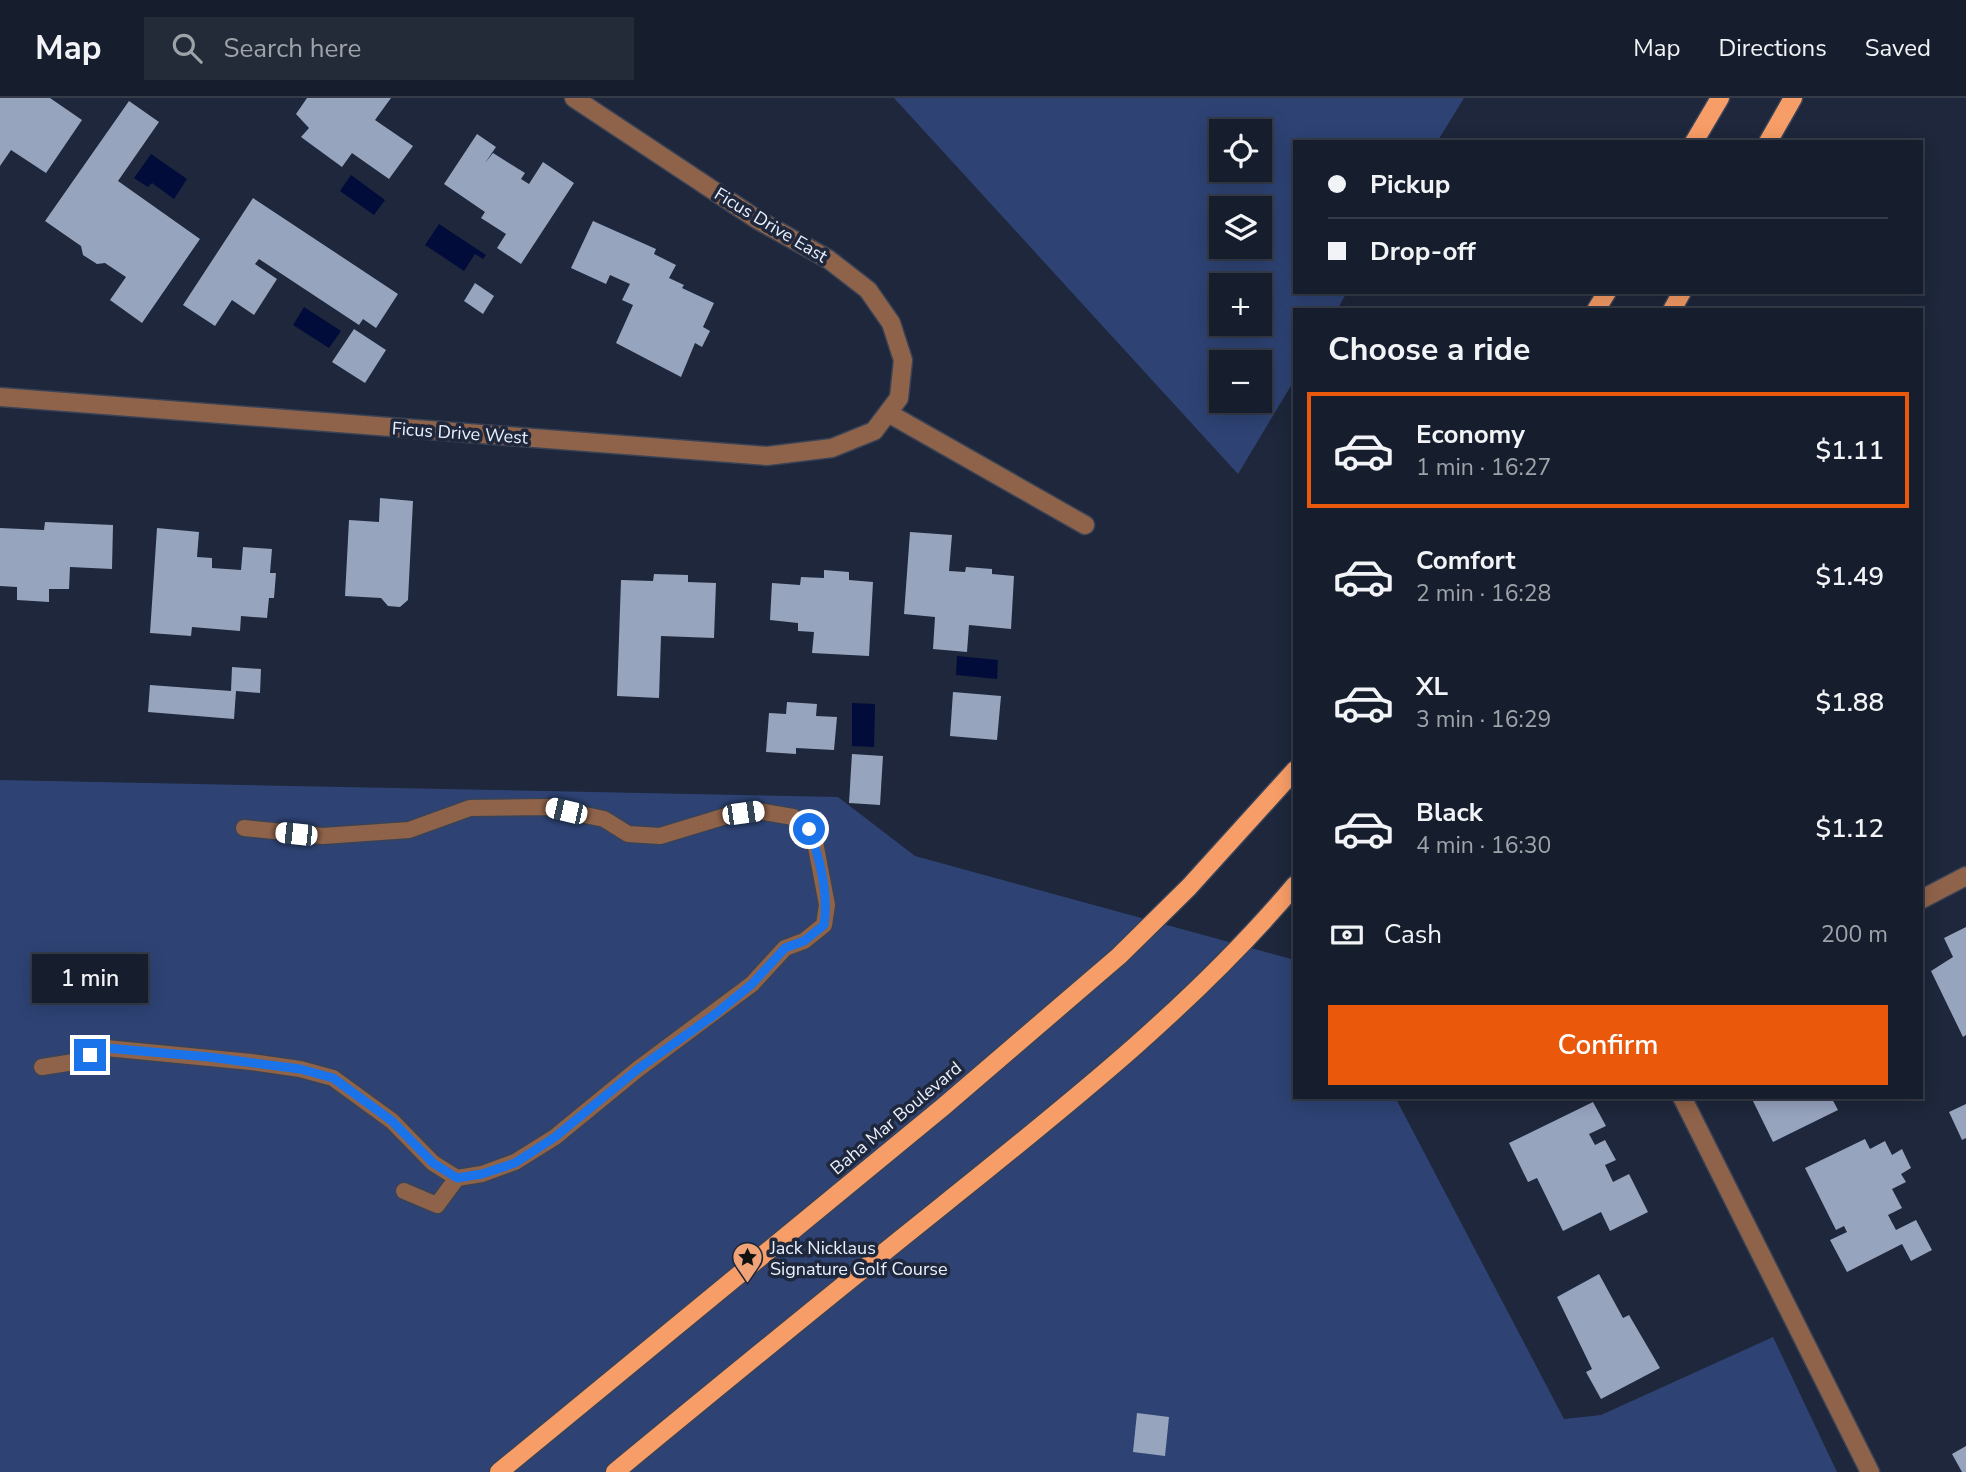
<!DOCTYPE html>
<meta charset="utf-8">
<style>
:root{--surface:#161d2c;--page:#232a38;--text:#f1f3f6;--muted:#9ea2a9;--line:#353b48;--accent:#ea580c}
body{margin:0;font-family:"Nunito Sans",sans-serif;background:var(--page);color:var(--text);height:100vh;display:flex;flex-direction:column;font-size:26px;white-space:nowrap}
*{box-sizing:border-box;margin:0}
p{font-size:23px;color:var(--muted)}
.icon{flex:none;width:38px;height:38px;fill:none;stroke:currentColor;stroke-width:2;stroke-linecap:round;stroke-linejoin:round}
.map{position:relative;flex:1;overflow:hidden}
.panel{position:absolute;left:1293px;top:210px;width:630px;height:791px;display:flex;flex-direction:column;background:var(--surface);border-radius:0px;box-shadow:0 4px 18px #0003,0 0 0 2px var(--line)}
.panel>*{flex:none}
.hud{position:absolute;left:1293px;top:42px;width:630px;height:154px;border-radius:0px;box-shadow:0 4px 18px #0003,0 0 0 2px var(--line);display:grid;align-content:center;height:154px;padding:0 35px;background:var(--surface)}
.fabs{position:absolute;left:1209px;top:21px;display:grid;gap:14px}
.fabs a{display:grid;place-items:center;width:63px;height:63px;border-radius:0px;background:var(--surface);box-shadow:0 4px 18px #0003,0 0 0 2px var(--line);font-size:35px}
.end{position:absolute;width:32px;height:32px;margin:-16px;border:9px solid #1a73e8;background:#fff;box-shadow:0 0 0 4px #fff}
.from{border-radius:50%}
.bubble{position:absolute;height:49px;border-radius:0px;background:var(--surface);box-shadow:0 4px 18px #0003,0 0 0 2px var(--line);font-size:23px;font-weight:600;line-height:49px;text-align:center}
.car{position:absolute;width:21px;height:42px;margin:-21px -10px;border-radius:9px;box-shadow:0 0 5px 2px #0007;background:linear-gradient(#fff 24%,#345 0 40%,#fff 0 76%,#345 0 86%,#fff 0)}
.hud b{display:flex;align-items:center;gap:24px;height:66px;font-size:26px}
.hud b+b{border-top:2px solid var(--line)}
.hud i{width:18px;height:18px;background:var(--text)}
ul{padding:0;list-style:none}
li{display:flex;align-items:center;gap:21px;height:116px;margin:0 14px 10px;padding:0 21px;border:4px solid transparent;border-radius:0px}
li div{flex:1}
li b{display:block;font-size:26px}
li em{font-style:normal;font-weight:600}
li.selected{border-color:var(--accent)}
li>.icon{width:63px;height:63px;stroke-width:1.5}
h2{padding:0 35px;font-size:32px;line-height:84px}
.pay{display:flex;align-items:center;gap:18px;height:77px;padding:0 35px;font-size:26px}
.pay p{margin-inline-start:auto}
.primary-button{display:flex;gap:14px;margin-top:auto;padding:14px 35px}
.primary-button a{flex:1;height:80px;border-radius:0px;background:var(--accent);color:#fff;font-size:28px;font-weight:600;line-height:80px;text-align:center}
header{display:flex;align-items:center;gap:42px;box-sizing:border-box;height:98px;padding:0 35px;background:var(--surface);border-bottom:2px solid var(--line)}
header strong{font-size:33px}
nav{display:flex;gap:38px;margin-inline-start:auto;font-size:24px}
.search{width:490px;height:63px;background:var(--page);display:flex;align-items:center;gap:18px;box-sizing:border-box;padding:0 24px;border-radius:0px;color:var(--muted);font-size:26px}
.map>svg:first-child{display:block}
.green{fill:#2e4374;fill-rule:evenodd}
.water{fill:#020c3a}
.building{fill:#97a4be}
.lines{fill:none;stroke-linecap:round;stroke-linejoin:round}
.lane-casing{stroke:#3a4356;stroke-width:19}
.street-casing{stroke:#3a4356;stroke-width:21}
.primary-casing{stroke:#3a4356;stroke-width:21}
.lane{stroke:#8f634a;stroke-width:16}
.street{stroke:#8f634a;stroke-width:18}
.primary{stroke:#f79d67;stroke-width:18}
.route{stroke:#1a73e8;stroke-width:9}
.labels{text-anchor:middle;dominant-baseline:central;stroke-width:7;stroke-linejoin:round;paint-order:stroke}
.street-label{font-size:18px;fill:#e9f0fe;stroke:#1e273b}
.poi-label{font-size:18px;fill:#e9f0fe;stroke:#1e273b;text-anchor:start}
</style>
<header>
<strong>Map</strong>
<div class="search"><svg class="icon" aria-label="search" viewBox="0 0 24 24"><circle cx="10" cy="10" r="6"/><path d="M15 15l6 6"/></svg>Search here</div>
<nav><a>Map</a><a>Directions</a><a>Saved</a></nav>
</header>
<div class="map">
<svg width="1966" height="1374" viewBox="0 0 1966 1374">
<rect width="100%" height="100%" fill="#1e273b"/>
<g class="green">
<path d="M894,0H1464L1437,44H1295V194H1347L1337,212H1295V281L1238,376ZM1222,33H1260V72H1222ZM1222,110H1260V149H1222ZM1222,187H1260V226H1222ZM1222,264H1260V303H1222Z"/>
<path d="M0,682L838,699L915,758L1295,862V999H1395L1564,1321L1601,1317L1773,1239L1837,1374H0Z"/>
</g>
<g class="water">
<path d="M151,56L187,81L174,101L152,85L148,89L134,80Z"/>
<path d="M351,77L385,102L374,117L340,93Z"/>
<path d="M439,126L486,157L483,161L475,156L464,173L425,147Z"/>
<path d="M304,209L341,233L329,250L293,227Z"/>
<path d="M957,558L998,562L997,581L956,577Z"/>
<path d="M852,605L875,606L874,649L852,648Z"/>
</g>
<g class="building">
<path d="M0,0H50L82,22L46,75L11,52L0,68Z"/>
<path d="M307,0H391L375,22L413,48L389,81L352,55L342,69L301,39L309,30L296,16Z"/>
<path d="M129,3L159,24L118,83L200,141L142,225L110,202L126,179L105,165L97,166L83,157L81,148L45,123Z"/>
<path d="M477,36L496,49L485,65L493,55L525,75L521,81L529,86L543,64L574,85L521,166L497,150L506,136L481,120L485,114L444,86Z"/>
<path d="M253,100L398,196L376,230L363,221L359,227L259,161L255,166L277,181L254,217L232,202L215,228L183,207Z"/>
<path d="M593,123L656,151L654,156L676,167L669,180L684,187L682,190L714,205L703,229L710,233L702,249L695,245L681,279L616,245L633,207L622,202L630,186L610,177L606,186L571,170Z"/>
<path d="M475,185L494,198L483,216L464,203Z"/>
<path d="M354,231L386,252L365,285L332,264Z"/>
<path d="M380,400L413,403L408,502L400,509L388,508L381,500L345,498L349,422L379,424Z"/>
<path d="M45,424L113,427L112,471L70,469L69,491H49V504L17,502V489L0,488V430L44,432Z"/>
<path d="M157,430L199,434L197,459L212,460V470L241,472L243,449L272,451L270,475H276L274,500H269L267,520L241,518L240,533L192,529L191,538L150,535Z"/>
<path d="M910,434L952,437L949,473L965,474L966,469L992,471V476L1014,478L1011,531L969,527L967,554L933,551L935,519L904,516Z"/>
<path d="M824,472L849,474V482L873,484L869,558L812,555L814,534L798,533V525L770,522L772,485L800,487L801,479L824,480Z"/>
<path d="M654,476L688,477V484L716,485L714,540L661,538L659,600L617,598L621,482L653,483Z"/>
<path d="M232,569L261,571L260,595L236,593L234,621L148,614L150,587L231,593Z"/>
<path d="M953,594L1001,598L997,642L950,638Z"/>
<path d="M787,604L817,606L816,618L837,619L834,652L796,650V656L766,654L769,615L786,616Z"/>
<path d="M852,656L883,658L880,707L849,705Z"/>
<path d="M1966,829V937L1963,939L1931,873L1953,859L1944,840Z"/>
<path d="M1751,999H1831L1838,1012L1773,1044Z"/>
<path d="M1593,1004L1606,1028L1589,1036L1595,1047L1605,1042L1616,1062L1605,1067L1613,1084L1629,1076L1648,1114L1610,1133L1601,1114L1563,1133L1537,1080L1528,1084L1509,1045Z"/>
<path d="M1966,1006V1040L1962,1042L1949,1014Z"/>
<path d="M1865,1041L1870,1051L1885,1043L1892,1057L1902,1051L1911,1070L1901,1076L1906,1084L1892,1091L1902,1110L1888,1117L1896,1132L1916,1122L1932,1152L1911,1163L1902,1146L1847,1174L1830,1142L1847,1134L1844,1128L1836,1132L1805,1070Z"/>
<path d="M1599,1176L1623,1220L1629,1217L1660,1270L1601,1301L1586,1274L1592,1271L1557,1199Z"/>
<path d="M1137,1315L1169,1319L1165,1358L1133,1354Z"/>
<path d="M1966,1348V1374H1962L1952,1356Z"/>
</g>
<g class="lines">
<defs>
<g id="lane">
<path d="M42,969L74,964L106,950L251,964L300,971L333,980L392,1023L433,1065L457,1080L482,1076L515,1064L555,1039L638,971L752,886L785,850L804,843L824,827L827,807L816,749L809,731L793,719L759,713L726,718L660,738L628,736L604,721L548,709L470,710L409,732L323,738L244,730"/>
<path d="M404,1093L437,1107L457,1080"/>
</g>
<g id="street">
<path d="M0,299L767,358L832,350L874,333L899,300L903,262L891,225L868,192L828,161L758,122L574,0"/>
<path d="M888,315L1085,427"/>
<path d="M1922,801L1966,778"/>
<path d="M1682,999L1870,1374"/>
</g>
<g id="primary">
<path d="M1694,44L1720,0"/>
<path d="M1768,44L1793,0"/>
<path d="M1596,212L1607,194"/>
<path d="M1672,212L1682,194"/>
<path d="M499,1374L943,1009L1119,858L1189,789L1295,672"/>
<path d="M615,1374C724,1284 833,1195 943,1107C1066,1008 1193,908 1295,787"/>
</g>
</defs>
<use href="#lane" class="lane-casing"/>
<use href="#street" class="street-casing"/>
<use href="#primary" class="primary-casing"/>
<use href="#lane" class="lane"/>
<use href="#street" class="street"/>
<use href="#primary" class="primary"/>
</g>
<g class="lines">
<path class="route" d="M90,957L106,950L209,959L300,971L333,980L392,1023L433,1065L457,1080L482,1076L515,1065L555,1039L638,971L714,917L752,886L785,850L804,843L824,827C829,795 820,761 809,731"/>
</g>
<defs>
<symbol id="sight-pin" viewBox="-11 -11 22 30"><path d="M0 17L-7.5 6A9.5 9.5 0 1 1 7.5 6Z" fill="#efa377" stroke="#1e273b"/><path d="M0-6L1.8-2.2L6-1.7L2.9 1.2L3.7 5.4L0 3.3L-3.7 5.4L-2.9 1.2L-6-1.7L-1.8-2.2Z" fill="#111"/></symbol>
</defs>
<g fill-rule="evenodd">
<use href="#sight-pin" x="730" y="1142" width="35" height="47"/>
</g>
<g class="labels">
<g class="street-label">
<text transform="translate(771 127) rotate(31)">Ficus Drive East</text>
<text transform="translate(460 335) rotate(4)">Ficus Drive West</text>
<text transform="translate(896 1020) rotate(-40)">Baha Mar Boulevard</text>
</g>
<g class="poi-label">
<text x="770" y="1150">Jack Nicklaus<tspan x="770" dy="21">Signature Golf Course</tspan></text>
</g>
</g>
</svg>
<div class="fabs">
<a><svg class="icon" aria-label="locate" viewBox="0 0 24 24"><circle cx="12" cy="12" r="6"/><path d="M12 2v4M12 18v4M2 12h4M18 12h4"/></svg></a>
<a><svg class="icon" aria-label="layers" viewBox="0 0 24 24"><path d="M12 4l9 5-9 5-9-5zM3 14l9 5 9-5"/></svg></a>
<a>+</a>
<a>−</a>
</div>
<i class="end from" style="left:809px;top:731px"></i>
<i class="end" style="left:90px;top:957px"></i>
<div class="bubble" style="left:32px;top:856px;width:116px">1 min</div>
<i class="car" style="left:566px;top:713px;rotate:283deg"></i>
<i class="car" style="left:743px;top:715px;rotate:82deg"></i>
<i class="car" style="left:296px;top:736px;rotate:276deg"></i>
<div class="hud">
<b><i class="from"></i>Pickup</b>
<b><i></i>Drop-off</b>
</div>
<section class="panel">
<h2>Choose a ride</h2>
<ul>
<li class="selected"><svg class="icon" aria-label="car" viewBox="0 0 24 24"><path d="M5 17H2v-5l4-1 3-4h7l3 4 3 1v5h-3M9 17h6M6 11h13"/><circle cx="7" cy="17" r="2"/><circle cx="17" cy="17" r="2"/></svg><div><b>Economy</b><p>1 min · 16:27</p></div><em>$1.11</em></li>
<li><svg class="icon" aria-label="car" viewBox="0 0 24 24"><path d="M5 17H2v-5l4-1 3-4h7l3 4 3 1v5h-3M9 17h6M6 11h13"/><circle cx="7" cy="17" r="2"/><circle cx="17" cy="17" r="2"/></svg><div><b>Comfort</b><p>2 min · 16:28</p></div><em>$1.49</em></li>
<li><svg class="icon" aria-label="car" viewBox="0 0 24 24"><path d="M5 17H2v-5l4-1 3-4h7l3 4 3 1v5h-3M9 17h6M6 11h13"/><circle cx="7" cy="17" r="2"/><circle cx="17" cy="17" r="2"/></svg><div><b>XL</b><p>3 min · 16:29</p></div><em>$1.88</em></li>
<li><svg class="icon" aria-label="car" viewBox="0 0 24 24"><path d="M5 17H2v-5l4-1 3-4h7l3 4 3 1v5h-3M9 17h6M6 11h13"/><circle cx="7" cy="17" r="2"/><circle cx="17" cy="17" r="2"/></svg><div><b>Black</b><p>4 min · 16:30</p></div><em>$1.12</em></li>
</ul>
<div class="pay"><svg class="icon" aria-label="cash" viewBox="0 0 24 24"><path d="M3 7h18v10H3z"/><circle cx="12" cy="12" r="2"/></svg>Cash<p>200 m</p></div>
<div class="primary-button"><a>Confirm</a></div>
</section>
</div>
